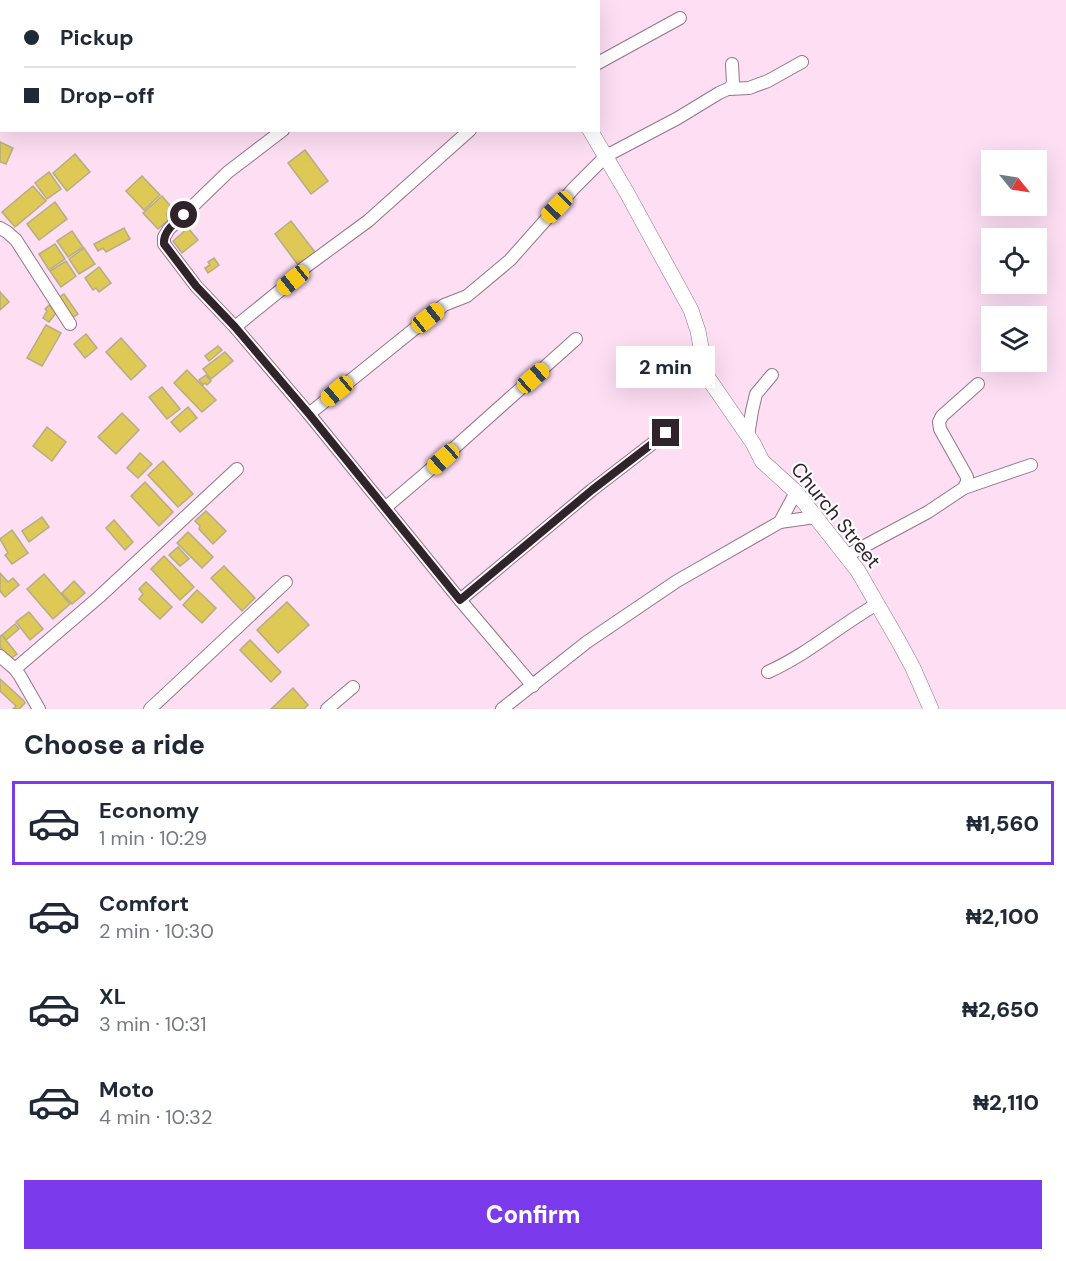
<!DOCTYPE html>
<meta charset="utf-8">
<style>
:root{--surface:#fff;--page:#f2f2f3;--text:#1f2937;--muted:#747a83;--line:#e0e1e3;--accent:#7c3aed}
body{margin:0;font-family:"DM Sans",sans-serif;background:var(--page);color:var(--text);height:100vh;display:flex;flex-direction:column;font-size:22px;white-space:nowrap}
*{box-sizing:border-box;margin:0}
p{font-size:20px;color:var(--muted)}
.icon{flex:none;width:33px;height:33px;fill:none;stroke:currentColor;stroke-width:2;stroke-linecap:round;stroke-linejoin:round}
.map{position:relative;height:709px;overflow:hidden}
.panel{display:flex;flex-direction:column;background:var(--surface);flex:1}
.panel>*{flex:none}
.top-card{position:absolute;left:0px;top:0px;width:600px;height:132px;box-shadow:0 6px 24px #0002;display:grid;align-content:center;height:132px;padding:0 24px;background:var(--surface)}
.needle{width:39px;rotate:120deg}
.controls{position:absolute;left:981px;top:150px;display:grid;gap:12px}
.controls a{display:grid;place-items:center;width:66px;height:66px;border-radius:0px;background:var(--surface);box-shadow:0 6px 24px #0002;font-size:30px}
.end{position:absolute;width:27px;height:27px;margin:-14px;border:8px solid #31232c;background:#fff;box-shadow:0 0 0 3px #fff}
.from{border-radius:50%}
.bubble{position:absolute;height:42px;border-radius:0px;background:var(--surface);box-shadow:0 6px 24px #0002;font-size:20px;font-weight:800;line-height:42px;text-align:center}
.car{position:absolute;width:18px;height:36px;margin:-18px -9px;border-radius:8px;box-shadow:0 0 4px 2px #0007;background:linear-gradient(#f5c518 24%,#345 0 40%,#f5c518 0 76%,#345 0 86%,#f5c518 0)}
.top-card b{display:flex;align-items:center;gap:21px;height:57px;font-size:22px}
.top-card b+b{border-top:2px solid var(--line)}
.top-card i{width:15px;height:15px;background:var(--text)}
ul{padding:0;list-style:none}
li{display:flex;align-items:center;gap:18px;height:84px;margin:0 12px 9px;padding:0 12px;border:3px solid transparent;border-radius:0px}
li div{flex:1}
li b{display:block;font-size:22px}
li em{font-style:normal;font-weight:800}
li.active{border-color:var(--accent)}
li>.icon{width:54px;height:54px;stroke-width:1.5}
h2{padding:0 24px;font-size:27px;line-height:72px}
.button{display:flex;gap:12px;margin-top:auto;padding:12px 24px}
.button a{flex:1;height:69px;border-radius:0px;background:var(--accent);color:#fff;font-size:24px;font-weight:800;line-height:69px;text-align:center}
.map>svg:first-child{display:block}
.building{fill:#dec956;stroke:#b4ad86;stroke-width:1.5}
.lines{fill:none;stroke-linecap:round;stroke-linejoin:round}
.minor-casing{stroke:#96748b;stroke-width:14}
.tertiary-casing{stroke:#96748b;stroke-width:16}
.minor{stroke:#fff;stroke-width:12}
.tertiary{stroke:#fff;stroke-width:15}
.route{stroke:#31232c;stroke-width:8}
.labels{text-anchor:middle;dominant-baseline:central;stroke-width:4.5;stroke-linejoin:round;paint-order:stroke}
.street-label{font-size:20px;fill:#31232c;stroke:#fff}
</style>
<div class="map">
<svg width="1066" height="709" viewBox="0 0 1066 709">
<rect width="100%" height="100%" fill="#fddef3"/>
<g class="building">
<path d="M2,0H22L25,2H2V10L0,9V3Z"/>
<path d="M0,142L13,148L6,164L0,162Z"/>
<path d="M305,150L328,181L311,194L288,163Z"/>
<path d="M75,154L90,172L67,191L53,173Z"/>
<path d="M49,172L61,189L47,199L35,183Z"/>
<path d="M142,176L160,195L144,210L126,191Z"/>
<path d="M33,186L46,201L15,227L2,212Z"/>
<path d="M162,196L172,208L166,214L169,219L158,229L143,213Z"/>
<path d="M55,202L67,219L39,240L27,224Z"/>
<path d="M291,221L315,252L298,265L275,234Z"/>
<path d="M124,228L130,239L106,252L103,248L98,251L94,244Z"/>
<path d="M188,228L198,240L182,253L173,241Z"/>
<path d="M72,231L83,247L68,257L57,241Z"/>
<path d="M55,244L65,259L49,270L39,254Z"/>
<path d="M84,248L95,264L79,274L69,259Z"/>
<path d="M214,258L219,265L208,273L205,268L210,265L208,262Z"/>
<path d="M66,261L76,276L61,287L50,271Z"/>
<path d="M99,267L111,283L99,292L96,288L93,290L85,278Z"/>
<path d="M0,292L9,302L0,310Z"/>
<path d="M64,294L78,314L72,318L58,298Z"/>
<path d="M49,305L56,313L49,322L43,318L47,311L45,309Z"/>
<path d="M46,325L61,333L42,366L27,358Z"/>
<path d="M86,334L97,348L85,358L74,344Z"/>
<path d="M121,338L146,366L131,380L106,352Z"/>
<path d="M218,346L222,350L209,361L205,356Z"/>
<path d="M225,352L233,361L211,379L203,369Z"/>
<path d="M187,370L216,400L202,412L174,383Z"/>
<path d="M206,375L211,381L207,385L205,383L203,385L199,380Z"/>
<path d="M162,387L180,409L167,419L149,397Z"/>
<path d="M188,407L197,418L180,432L171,422Z"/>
<path d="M122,413L139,430L116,454L98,437Z"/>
<path d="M47,427L66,442L52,461L33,446Z"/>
<path d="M140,453L152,464L138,478L127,468Z"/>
<path d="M163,461L193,494L178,507L148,475Z"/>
<path d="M145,482L173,512L159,526L131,496Z"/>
<path d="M206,511L226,531L213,544L199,529L200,526L195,521Z"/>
<path d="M42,517L49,527L29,542L22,531Z"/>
<path d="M114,520L133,542L125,550L106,528Z"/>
<path d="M12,530L28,553L12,564L5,555L8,553L0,539Z"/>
<path d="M188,532L213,557L202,568L177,543Z"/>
<path d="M178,547L189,559L180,566L169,555Z"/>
<path d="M164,556L194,587L180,600L151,569Z"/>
<path d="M224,566L255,598L242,611L211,578Z"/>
<path d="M0,573L8,582L13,578L19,585L5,597L0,591Z"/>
<path d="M44,574L70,604L53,619L27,589Z"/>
<path d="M74,581L85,593L72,604L62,593Z"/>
<path d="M146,582L172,607L160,619L139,599L143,594L139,589Z"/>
<path d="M197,590L216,608L202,623L183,605Z"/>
<path d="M287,602L309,625L278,653L257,630Z"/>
<path d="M29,612L43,629L30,640L16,622Z"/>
<path d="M15,624L19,629L6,640L2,635Z"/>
<path d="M2,635L17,654L10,659L0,647V636Z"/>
<path d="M250,640L281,672L271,682L240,650Z"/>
<path d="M0,679L24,701L25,703L19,709H13L16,706L0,691Z"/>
<path d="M293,688L308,705L304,709H271Z"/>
</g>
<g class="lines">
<defs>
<g id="minor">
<path d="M71,2L73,0"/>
<path d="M0,49L2,50"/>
<path d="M598,63L680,18"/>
<path d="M729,89L749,88L768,81L802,62"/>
<path d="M283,130L228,172L169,229L164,237V244L196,286L235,327L309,414L460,600L533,686"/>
<path d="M0,228L7,232L16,240L70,324"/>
<path d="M235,327L293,280L304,268L368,221L470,130"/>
<path d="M309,414L444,305L467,296L510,260L574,188L606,156L678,118L719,93L730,88L733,83L732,64"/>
<path d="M748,436L752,411L756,394L772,375"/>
<path d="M964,488L1031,465"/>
<path d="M386,507L425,474L576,339"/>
<path d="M780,522L815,517"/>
<path d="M846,556L928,512L964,488L967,482V477L940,429L939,422L942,416L978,384"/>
<path d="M460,600L592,490L666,433"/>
<path d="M0,656L15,669L20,676L39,709"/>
<path d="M15,669L99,597L237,469"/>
<path d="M768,672C808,654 839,626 877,604"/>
<path d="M150,709L286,582"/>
<path d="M327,709L353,687"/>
<path d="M502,709L587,642L677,581L780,522L796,492"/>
</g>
<g id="tertiary">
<path d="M514,0L515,2"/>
<path d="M590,130L627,193L691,310L698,331L706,375L753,443L762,461L796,492L858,571L899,642L913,668L931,709"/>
</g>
</defs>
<use href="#minor" class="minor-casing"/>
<use href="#tertiary" class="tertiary-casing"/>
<use href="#minor" class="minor"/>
<use href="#tertiary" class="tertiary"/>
</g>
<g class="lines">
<path class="route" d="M184,215C175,223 163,231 164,244L196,286L235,327L309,414L460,600L592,490L666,433"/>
</g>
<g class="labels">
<g class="street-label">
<text transform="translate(836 515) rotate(51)">Church Street</text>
</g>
</g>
</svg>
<div class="controls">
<a><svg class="needle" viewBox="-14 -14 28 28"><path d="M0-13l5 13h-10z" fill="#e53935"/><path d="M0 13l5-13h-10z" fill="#747a83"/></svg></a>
<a><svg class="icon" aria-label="locate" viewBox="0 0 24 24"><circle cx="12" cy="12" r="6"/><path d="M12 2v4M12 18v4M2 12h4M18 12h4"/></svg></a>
<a><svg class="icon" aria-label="layers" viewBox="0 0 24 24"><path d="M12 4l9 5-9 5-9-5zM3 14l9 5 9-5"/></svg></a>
</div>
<i class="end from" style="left:184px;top:215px"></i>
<i class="end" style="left:666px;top:433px"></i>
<div class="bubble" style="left:616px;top:346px;width:99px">2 min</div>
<i class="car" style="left:557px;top:207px;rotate:224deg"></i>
<i class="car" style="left:293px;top:280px;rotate:231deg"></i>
<i class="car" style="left:428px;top:318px;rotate:51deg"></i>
<i class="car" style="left:533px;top:378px;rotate:49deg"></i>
<i class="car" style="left:337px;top:391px;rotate:230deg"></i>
<i class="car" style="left:443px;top:459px;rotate:228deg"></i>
<div class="top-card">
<b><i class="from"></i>Pickup</b>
<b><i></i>Drop-off</b>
</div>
</div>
<section class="panel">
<h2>Choose a ride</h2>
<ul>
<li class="active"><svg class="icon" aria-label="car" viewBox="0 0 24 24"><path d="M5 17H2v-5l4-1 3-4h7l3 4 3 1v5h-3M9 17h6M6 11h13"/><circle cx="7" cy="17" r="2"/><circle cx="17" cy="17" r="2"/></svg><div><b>Economy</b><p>1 min · 10:29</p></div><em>₦1,560</em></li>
<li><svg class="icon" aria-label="car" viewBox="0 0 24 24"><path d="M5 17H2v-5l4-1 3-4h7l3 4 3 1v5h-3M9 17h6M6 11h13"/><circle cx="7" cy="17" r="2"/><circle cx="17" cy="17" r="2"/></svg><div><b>Comfort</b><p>2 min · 10:30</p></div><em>₦2,100</em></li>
<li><svg class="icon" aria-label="car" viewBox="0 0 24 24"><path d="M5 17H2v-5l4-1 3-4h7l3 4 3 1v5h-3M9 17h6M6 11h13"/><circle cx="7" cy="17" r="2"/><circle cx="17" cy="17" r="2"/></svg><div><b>XL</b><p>3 min · 10:31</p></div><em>₦2,650</em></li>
<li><svg class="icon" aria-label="car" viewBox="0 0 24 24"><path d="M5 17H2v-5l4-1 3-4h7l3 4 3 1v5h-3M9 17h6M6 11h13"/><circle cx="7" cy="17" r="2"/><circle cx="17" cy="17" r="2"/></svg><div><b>Moto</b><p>4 min · 10:32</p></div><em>₦2,110</em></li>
</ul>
<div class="button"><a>Confirm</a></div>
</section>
